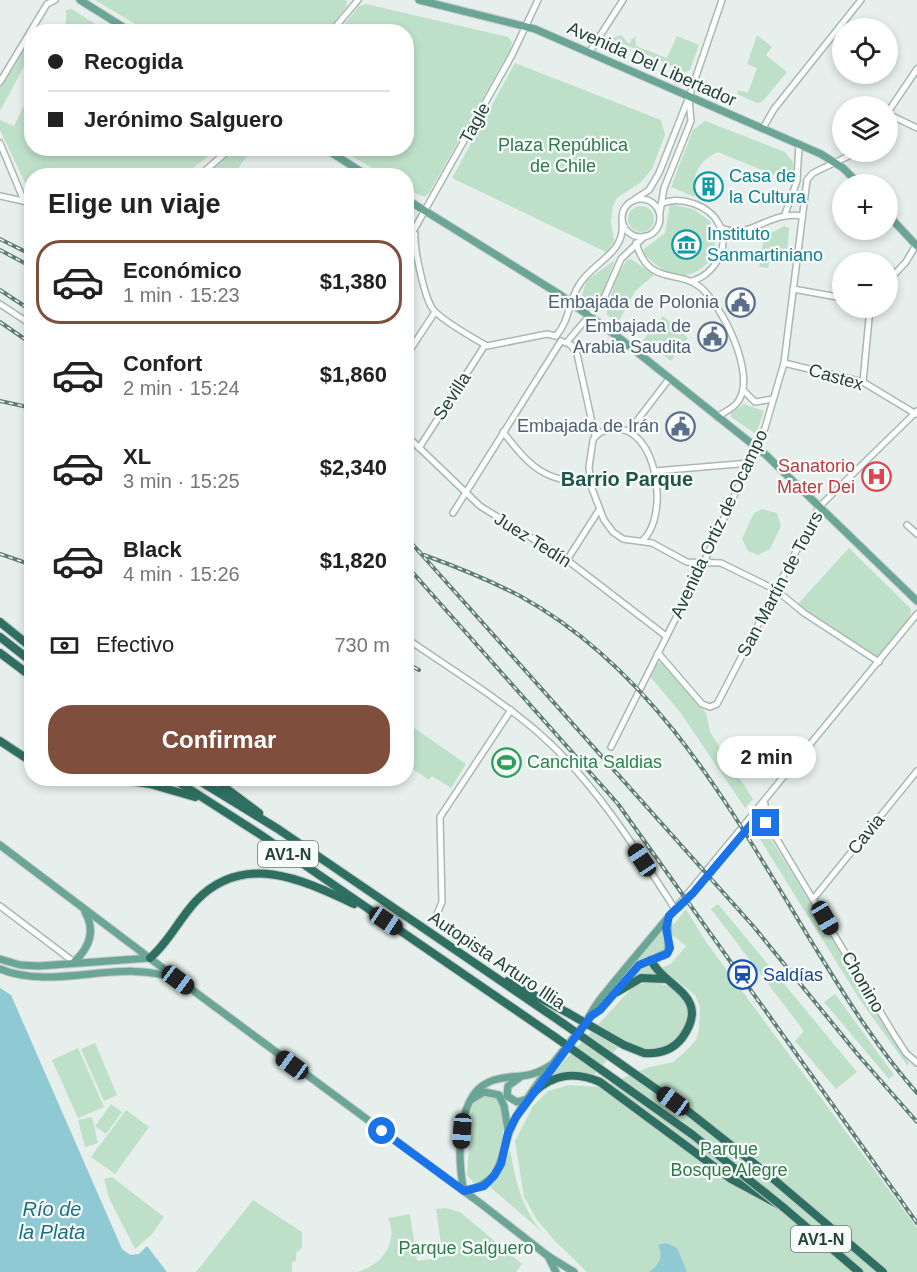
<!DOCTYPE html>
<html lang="es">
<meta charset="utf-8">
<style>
:root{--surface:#fff;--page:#f2f2f2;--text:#222;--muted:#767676;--line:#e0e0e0;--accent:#804e3d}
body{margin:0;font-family:Arial,sans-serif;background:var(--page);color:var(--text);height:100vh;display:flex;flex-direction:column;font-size:22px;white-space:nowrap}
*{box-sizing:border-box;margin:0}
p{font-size:20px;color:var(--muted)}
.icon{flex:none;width:33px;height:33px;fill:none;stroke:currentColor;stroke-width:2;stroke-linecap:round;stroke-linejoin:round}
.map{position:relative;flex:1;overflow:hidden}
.sheet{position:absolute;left:24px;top:168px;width:390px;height:618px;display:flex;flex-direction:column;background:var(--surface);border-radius:24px;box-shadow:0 3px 9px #0003}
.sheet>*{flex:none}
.guide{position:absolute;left:24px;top:24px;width:390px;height:132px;border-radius:24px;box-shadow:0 3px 9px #0003;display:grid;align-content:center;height:132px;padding:0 24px;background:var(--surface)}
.fabs{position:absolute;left:832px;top:18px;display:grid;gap:12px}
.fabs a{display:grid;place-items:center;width:66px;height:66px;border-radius:50%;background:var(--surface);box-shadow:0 3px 9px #0003;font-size:30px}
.end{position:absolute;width:27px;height:27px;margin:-14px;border:8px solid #1a73e8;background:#fff;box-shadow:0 0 0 3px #fff}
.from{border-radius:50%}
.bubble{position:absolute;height:42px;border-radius:21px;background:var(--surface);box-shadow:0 3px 9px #0003;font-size:20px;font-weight:700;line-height:42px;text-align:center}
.car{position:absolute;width:18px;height:36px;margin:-18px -9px;border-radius:8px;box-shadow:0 0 4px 2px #0007;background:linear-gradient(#222 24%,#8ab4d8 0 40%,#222 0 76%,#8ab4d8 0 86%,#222 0)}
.guide b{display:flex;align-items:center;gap:21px;height:57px;font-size:22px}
.guide b+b{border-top:2px solid var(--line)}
.guide i{width:15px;height:15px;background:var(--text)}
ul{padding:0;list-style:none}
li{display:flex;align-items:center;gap:18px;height:84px;margin:0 12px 9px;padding:0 12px;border:3px solid transparent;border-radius:24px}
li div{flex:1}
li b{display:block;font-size:22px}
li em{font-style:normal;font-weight:700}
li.on{border-color:var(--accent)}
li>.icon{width:54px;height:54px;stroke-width:1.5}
h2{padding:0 24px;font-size:27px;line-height:72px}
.pay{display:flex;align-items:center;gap:15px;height:66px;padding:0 24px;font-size:22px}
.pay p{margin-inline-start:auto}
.cta{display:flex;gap:12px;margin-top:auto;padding:12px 24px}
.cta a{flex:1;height:69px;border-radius:24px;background:var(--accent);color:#fff;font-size:24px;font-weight:700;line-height:69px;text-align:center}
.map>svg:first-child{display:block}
.green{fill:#bfe0c8}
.water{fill:#8ec9d4}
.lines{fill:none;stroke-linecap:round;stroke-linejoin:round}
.minor-casing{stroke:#a8b8b2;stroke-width:8}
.major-casing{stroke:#c2cac8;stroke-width:9}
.highway-casing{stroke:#c2cac8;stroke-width:10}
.minor{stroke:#fff;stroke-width:5}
.major{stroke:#6aa596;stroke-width:7}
.highway{stroke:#2f6f62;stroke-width:8}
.rail-casing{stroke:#5f7d75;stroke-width:4}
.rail{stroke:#f7fbf9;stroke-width:1.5;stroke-dasharray:4.5;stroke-linecap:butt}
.highway-bridge-casing{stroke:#c2cac8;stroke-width:10;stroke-linecap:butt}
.highway-bridge{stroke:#2f6f62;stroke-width:8}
.route{stroke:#1a73e8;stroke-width:8}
.labels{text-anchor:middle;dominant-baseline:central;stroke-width:4.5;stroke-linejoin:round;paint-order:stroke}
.shield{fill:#f7fbf9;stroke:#637a73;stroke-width:1.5}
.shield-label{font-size:16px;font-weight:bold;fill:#24423a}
.street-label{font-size:18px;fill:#24423a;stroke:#f7fbf9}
.park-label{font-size:18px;fill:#2d7a4b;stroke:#f7fbf9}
.culture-label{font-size:18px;fill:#0d838f;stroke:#f7fbf9;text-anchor:start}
.service-label{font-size:18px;fill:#4e5e75;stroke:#f7fbf9;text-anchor:end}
.health-label{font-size:18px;fill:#be3a42;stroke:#f7fbf9;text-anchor:end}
.leisure-label{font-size:18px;fill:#27864d;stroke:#f7fbf9;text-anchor:start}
.transit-label{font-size:18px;fill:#164399;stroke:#f7fbf9;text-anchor:start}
.neighbourhood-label{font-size:20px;font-weight:bold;fill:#1f5548;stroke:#f7fbf9}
.water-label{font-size:20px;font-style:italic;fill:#1c6f80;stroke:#f7fbf9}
</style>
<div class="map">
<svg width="917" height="1272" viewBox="0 0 917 1272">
<rect width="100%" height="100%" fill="#e6efeb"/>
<g class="green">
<path d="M95,0H344L347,1L346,7L327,31H147Z"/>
<path d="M366,4L508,37L512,42L510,50L429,193L424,197L407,189L406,176L384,175L339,149L406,148V32L339,31L359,6Z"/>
<path d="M72,9L106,31H61L66,23V10Z"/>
<path d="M31,34V53L0,111V86Z"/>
<path d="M621,35L629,44L635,36L636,46L667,58L677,36L699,45L690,70L685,72L611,38Z"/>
<path d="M757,35L772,47L766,55L787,72L762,102L757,103L737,94L738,90L748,93L757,68L747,64Z"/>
<path d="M515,63L661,120L665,135L652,169L640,183L617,198L613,206L611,221L614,241L606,252L452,178Z"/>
<path d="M31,91L32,148L217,149L184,175L32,176L31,195L0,130V120L14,126Z"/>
<path d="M705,121L785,152L793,162L794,183L718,152C700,159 690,177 695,197L671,187L693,130Z"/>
<path d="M237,148L251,149L234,175H205Z"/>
<path d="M670,204L693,209L710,221L716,252C695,285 669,280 644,254V249L665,233Z"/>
<circle cx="641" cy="219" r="13"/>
<path d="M784,226L789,228L787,257L771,255L768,268L759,267L764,237Z"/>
<path d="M631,259L654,275L635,291L618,323L607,315V310L616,277L627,260Z"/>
<path d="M615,260L601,299L595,302H587L582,296L586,281Z"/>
<path d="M663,316L688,338L671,361L643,340Z"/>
<path d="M744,404L764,411L756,434L731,417V413Z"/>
<path d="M762,509L777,513L781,526L770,549L758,555L748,551L742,539L754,513Z"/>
<path d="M849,548L911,609L910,617L877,658L798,604Z"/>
<path d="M662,662L706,713L710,732L753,799L745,808L680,712L649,675L655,664Z"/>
<path d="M407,723L466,764L451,788L432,776L429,780L407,765Z"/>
<path d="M761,823L909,1063L907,1065L860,1000L753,828L756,824Z"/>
<path d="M718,904L857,1072L836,1089L795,1041L804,1031L711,909Z"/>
<path d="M686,909L706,942L917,1228V1272H587L555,1241L537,1220L524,1197L515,1141L533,1106L548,1091L569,1085L600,1087L650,1067L673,1062L686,1051L696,1040L699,1030L700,1007L695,995L661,968L671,964L686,946L671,934V928Z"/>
<path d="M667,918L669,950L652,960L664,976L634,981L600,1010L595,1006Z"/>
<path d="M650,982C662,984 675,986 683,997C698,1017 677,1048 655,1049C643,1050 634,1045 624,1040L593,1076C577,1071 563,1071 548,1078L634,986Z"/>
<path d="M835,994L894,1075L889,1079L824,1002Z"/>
<path d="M95,1043L117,1095L104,1101L81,1049Z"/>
<path d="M78,1048L104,1107L78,1118L52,1060Z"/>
<path d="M491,1094L499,1100L502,1107C504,1133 507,1177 474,1183L467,1175L472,1103L479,1096Z"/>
<path d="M111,1104L122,1112L106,1134L95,1126Z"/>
<path d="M126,1110L149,1127L115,1174L91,1157Z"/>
<path d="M92,1117L98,1143L85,1147L78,1120Z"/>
<path d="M510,1149C516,1183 520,1203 541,1231L489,1186L502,1170Z"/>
<path d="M112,1177L164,1217L152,1234L135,1249L109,1198L104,1179Z"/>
<path d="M253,1200L302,1232V1248L296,1253V1261L292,1262V1272H196Z"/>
<path d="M446,1208L460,1212L522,1264L516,1272H357C382,1265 399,1243 388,1218L410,1214L417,1261L443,1257L436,1209Z"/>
</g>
<g class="water">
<path d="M0,988L11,995L122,1249L130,1255L139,1254L147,1246L167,1272H0Z"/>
<path d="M666,1243L677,1248L687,1272H649C659,1265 664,1257 658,1245Z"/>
</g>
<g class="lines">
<defs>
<g id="minor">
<path d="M331,32L358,0"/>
<path d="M589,53L623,0"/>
<path d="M0,82L47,4L55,0"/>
<path d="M888,112L917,69"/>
<path d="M888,114L917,128"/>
<path d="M763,128L774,109L861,0"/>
<path d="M0,143L24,201"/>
<path d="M199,176L231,148"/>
<path d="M0,196L32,203"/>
<circle cx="641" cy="218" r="19"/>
<path d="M635,199L649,190L659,173L689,97L722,0"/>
<path d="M661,204C680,195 709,205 719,224C731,247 714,275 692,281"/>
<path d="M660,212L664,188L691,121L689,100"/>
<path d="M785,214L797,181L799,144"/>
<path d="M721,228C750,241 769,210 802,216"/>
<path d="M415,234C414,249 424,295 432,308C439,319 475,339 487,346L547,334L556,336"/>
<path d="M636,243C649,287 678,269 700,287C722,305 756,373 739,400C735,408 724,412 717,417"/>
<path d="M406,244L512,55L538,0"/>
<path d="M888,281L906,262L916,245"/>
<path d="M793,289L843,298"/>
<path d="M0,304L32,325"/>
<path d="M556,336C570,320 568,302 579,285C592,262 626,254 622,222"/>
<path d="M564,342L571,345L577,354L595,436"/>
<path d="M567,342L604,298L621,259L645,236"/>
<path d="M406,356L435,312"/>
<path d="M784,363L863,382L916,414"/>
<path d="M863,382L870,308"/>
<path d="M743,390L755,402L773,399"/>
<path d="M629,431L669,379"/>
<path d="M503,432C529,465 544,483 590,482"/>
<path d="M406,435L480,506L567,560L666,636"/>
<path d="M419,448L485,345"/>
<path d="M655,471L750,463"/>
<path d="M453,513L561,341"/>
<path d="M907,525L917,534"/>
<path d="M642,541C671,516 657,423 612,429C604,430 597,433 593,440L589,467L591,486L604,520L613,532L623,539L652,543L687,562L721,563L776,590L804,613L879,662"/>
<path d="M567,560L599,510"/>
<path d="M406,638C452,670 500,699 541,735C595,783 636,849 675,909"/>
<path d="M658,653L702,704L710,707L717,704L819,507L917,411"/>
<path d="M611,747L704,562L765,428L784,363L807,180L813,173L857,152"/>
<path d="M765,804V814L769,826L893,1033L906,1053L917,1063"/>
<path d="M814,898L917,771"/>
<path d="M0,906L74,962"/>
<path d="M675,909L917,614"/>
<path d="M677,909L693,893L752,823L759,821L768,824"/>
<path d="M437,914L442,902L440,817L511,710"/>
</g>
<g id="major">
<path d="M80,0L131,32"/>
<path d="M419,0L535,29L821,154L843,168L859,184"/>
<path d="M324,148L368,176"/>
<path d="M406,199L559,294L618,337L766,455L917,601"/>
<path d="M888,215L917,246"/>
<path d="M0,845L172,975"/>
<path d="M0,959L20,965L39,966L150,958"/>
<path d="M74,962C89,948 96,931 85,912"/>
<path d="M0,969C56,992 121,956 179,980L480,1203L548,1256L574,1272"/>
<path d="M592,1015L600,1010L639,965L668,952V919"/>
<path d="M519,1078L508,1086L507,1096L517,1102L528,1099"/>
<path d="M472,1099L484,1092L499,1095L504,1106L508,1130"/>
<path d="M464,1191C510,1181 497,1151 515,1119C533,1086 559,1056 582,1027C590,1017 594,1006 602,997C626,967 651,938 675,909"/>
<path d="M464,1191C457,1160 455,1091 494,1080C519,1073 526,1081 551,1065"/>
<path d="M548,1256L556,1272"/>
</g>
<g id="highway">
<path d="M0,622L32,648"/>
<path d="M0,637L32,662"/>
<path d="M0,653L32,677"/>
<path d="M0,741L32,762"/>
<path d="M109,778L150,784L195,797"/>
<path d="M172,778L261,835L555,1037"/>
<path d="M195,778L278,829L564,1024"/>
<path d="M212,778L259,813"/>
<path d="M150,958C169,942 179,919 196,901C244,851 303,880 354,904"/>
<path d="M508,981L568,1013"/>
<path d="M617,992L641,978L666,979"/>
<path d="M644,1053C659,1054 672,1051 682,1038C713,995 663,987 651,960"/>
<path d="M534,1092C554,1074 575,1071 600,1082L731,1179L783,1207L859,1272"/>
</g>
</defs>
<use href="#minor" class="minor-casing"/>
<use href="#major" class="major-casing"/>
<use href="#highway" class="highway-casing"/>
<use href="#minor" class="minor"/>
<use href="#major" class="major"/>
<use href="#highway" class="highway"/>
<defs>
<g id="rail">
<path d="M0,239L32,255"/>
<path d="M0,250L32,267"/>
<path d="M0,290L32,311"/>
<path d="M0,322L32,344"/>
<path d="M0,401L32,408"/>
<path d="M406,537L754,927L859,1056L917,1122"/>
<path d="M0,554L32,565"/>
<path d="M424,555C457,567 489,580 520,596C658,672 732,812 811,941C844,994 876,1047 917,1093"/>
<path d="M406,565L618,804L917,1223"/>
<path d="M406,663L419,670"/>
</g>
</defs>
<use href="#rail" class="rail-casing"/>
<use href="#rail" class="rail"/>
<defs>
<g id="highway-bridge">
<path d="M568,1013L624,1045L644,1053"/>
<path d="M564,1024L689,1112L771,1177L883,1272"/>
<path d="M555,1037L693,1135L783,1207"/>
</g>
</defs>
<use href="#highway-bridge" class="highway-bridge-casing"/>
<use href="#highway-bridge" class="highway-bridge"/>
</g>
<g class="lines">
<path class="route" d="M382,1131L464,1191L484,1186L494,1176L501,1164L508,1133L516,1117L591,1016L600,1010L639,965L667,954L670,948L666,928L669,916L693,893L752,823L759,820L766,823"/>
</g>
<defs>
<symbol id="building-ring" viewBox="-11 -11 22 22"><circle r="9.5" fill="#f7fbf9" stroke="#0f9aa8" stroke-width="1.5"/><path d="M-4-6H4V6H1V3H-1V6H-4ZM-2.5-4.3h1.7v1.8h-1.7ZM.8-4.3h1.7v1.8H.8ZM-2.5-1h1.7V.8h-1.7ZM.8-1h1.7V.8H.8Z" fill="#0f9aa8"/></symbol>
<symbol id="museum-ring" viewBox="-11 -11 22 22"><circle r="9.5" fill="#f7fbf9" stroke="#0f9aa8" stroke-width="1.5"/><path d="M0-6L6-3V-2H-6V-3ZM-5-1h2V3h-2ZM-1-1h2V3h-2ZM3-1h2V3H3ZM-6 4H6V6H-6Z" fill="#0f9aa8"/></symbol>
<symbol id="civic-ring" viewBox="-11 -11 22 22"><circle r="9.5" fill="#f7fbf9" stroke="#5c6f8a" stroke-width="1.5"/><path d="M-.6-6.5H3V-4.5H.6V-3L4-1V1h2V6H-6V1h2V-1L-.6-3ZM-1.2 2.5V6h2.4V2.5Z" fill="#5c6f8a"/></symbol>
<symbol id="hospital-ring" viewBox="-11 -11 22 22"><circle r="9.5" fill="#f7fbf9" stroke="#e0444e" stroke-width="1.5"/><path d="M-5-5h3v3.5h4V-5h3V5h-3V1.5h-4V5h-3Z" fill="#e0444e"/></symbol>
<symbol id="stadium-ring" viewBox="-11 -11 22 22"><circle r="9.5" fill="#f7fbf9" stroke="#2e9e5b" stroke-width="1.5"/><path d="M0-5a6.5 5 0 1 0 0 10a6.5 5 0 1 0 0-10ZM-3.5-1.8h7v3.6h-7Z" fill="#2e9e5b"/></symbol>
<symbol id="station-ring" viewBox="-11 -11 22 22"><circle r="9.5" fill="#f7fbf9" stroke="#1a4fb4" stroke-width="1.5"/><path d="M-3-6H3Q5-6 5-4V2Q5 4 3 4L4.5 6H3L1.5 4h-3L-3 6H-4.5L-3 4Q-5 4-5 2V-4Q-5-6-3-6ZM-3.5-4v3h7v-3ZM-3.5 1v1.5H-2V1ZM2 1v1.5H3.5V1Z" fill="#1a4fb4"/></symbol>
</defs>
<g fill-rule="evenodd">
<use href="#building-ring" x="692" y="170" width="33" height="33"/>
<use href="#museum-ring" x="670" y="228" width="33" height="33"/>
<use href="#civic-ring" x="724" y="286" width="33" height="33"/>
<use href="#civic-ring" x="696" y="320" width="33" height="33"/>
<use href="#civic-ring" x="664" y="410" width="33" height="33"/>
<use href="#hospital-ring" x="860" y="460" width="33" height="33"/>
<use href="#stadium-ring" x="490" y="746" width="33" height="33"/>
<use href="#station-ring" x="726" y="958" width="33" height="33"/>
</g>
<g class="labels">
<g class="shield">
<rect x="258" y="841" width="60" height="26" rx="4.5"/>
<rect x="791" y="1226" width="60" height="26" rx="4.5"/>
</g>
<g class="shield-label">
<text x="288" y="854">AV1-N</text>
<text x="821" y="1239">AV1-N</text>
</g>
<g class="street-label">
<text transform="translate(652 64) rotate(24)">Avenida Del Libertador</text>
<text transform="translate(475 123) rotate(-61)">Tagle</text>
<text transform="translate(836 377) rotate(16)">Castex</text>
<text transform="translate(452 396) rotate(-57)">Sevilla</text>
<text transform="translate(719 524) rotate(-65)">Avenida Ortiz de Ocampo</text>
<text transform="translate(533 540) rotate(32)">Juez Tedín</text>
<text transform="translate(780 584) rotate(-62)">San Martín de Tours</text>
<text transform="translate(866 834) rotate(-51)">Cavia</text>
<text transform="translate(497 960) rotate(34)">Autopista Arturo Illia</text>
<text transform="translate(863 982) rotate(60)">Chonino</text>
</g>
<g class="park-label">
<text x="563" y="145">Plaza República<tspan x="563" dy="21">de Chile</tspan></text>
<text x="729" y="1149">Parque<tspan x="729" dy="21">Bosque Alegre</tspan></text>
<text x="466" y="1248">Parque Salguero</text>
</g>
<g class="culture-label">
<text x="729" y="176">Casa de<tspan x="729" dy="21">la Cultura</tspan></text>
<text x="707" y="234">Instituto<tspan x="707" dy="21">Sanmartiniano</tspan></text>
</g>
<g class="service-label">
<text x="719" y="302">Embajada de Polonia</text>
<text x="691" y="326">Embajada de<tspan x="691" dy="21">Arabia Saudita</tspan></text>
<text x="659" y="426">Embajada de Irán</text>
</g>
<g class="health-label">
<text x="855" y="466">Sanatorio<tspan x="855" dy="21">Mater Dei</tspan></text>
</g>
<g class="leisure-label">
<text x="527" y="762">Canchita Saldias</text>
</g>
<g class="transit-label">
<text x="763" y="975">Saldías</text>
</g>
<g class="neighbourhood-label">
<text x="627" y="479">Barrio Parque</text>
</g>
<g class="water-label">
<text x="52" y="1209">Río de<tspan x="52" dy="23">la Plata</tspan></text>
</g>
</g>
</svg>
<div class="fabs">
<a><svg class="icon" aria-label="locate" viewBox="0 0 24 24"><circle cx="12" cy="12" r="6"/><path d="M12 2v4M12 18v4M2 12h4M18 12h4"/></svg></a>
<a><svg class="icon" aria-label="layers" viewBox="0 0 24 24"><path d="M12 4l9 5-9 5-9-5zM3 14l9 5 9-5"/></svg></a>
<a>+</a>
<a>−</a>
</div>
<i class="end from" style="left:382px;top:1131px"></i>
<i class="end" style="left:766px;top:823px"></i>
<div class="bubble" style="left:717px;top:736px;width:99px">2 min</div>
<i class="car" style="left:642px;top:860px;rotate:326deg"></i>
<i class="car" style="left:825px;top:918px;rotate:150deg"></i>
<i class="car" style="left:386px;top:921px;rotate:124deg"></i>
<i class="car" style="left:178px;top:980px;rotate:127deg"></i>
<i class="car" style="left:292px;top:1065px;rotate:306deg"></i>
<i class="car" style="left:673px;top:1101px;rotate:306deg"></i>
<i class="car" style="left:462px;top:1131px;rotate:184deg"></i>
<div class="guide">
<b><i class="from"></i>Recogida</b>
<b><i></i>Jerónimo Salguero</b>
</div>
<section class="sheet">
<h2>Elige un viaje</h2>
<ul>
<li class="on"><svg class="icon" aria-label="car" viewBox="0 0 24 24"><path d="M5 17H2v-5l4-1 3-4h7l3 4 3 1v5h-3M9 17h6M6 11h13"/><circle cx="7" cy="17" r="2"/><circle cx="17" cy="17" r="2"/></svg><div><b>Económico</b><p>1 min · 15:23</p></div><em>$1,380</em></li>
<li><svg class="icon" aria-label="car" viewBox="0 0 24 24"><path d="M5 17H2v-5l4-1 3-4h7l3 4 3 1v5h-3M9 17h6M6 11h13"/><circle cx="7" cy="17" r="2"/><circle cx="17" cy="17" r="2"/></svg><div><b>Confort</b><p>2 min · 15:24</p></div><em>$1,860</em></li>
<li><svg class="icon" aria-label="car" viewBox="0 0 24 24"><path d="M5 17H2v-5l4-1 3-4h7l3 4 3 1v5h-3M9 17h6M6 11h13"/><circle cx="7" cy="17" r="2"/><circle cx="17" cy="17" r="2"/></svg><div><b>XL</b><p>3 min · 15:25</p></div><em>$2,340</em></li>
<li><svg class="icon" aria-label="car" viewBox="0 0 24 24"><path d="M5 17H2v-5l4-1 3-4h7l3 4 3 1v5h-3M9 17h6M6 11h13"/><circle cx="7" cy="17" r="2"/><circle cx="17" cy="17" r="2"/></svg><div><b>Black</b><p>4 min · 15:26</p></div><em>$1,820</em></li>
</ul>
<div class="pay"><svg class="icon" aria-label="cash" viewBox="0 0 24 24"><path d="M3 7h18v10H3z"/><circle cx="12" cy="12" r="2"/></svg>Efectivo<p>730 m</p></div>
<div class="cta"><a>Confirmar</a></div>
</section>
</div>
